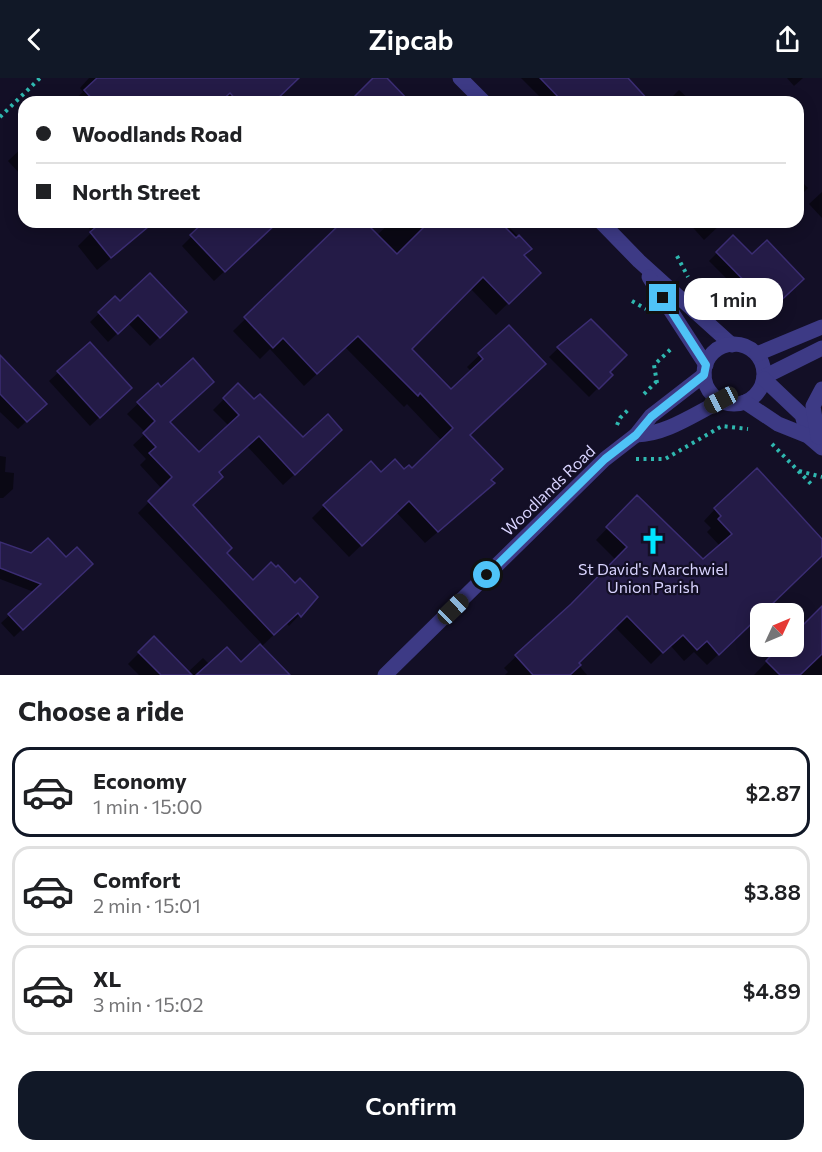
<!DOCTYPE html>
<meta charset="utf-8">
<style>
:root{--surface:#fff;--page:#f6f6f6;--text:#202124;--muted:#757577;--line:#e0e0e0;--accent:#111827}
body{margin:0;font-family:Commissioner,sans-serif;background:var(--page);color:var(--text);height:100vh;display:flex;flex-direction:column;font-size:22px;white-space:nowrap}
*{box-sizing:border-box;margin:0}
p{font-size:20px;color:var(--muted)}
.icon{flex:none;width:33px;height:33px;fill:none;stroke:currentColor;stroke-width:2;stroke-linecap:round;stroke-linejoin:round}
.map{position:relative;height:597px;overflow:hidden}
.drawer{display:flex;flex-direction:column;background:var(--surface);flex:1}
.drawer>*{flex:none}
.guide{position:absolute;left:18px;top:18px;width:786px;height:132px;border-radius:18px;box-shadow:0 3px 15px #0003;display:grid;align-content:center;height:132px;padding:0 18px;background:var(--surface)}
.needle{width:39px;rotate:46deg}
.controls{position:absolute;left:750px;top:525px;display:grid;gap:12px}
.controls a{display:grid;place-items:center;width:54px;height:54px;border-radius:12px;background:var(--surface);box-shadow:0 3px 15px #0003;font-size:30px}
.end{position:absolute;width:27px;height:27px;margin:-14px;border:8px solid #4fc3f7;background:#111;box-shadow:0 0 0 3px #111}
.from{border-radius:50%}
.bubble{position:absolute;height:42px;border-radius:18px;background:var(--surface);box-shadow:0 3px 15px #0003;font-size:20px;font-weight:600;line-height:42px;text-align:center}
.car{position:absolute;width:18px;height:36px;margin:-18px -9px;border-radius:8px;box-shadow:0 0 4px 2px #0007;background:linear-gradient(#222 24%,#8ab4d8 0 40%,#222 0 76%,#8ab4d8 0 86%,#222 0)}
.guide b{display:flex;align-items:center;gap:21px;height:57px;font-size:22px}
.guide b+b{border-top:2px solid var(--line)}
.guide i{width:15px;height:15px;background:var(--text)}
ul{padding:0;list-style:none}
li{display:flex;align-items:center;gap:18px;height:90px;margin:0 12px 9px;padding:0 6px;border:3px solid var(--line);border-radius:18px}
li div{flex:1}
li b{display:block;font-size:22px}
li em{font-style:normal;font-weight:600}
li.selected{border-color:var(--accent)}
li>.icon{width:54px;height:54px;stroke-width:1.5}
h2{padding:0 18px;font-size:27px;line-height:72px}
.primary-button{display:flex;gap:12px;margin-top:auto;padding:12px 18px}
.primary-button a{flex:1;height:69px;border-radius:18px;background:var(--accent);color:#fff;font-size:24px;font-weight:600;line-height:69px;text-align:center}
header{display:flex;justify-content:space-between;align-items:center;height:78px;padding:0 18px;background:var(--accent);color:#fff;font-size:27px;font-weight:600}
.map>svg:first-child{display:block}
.shadow{fill:#0007}
.building{fill:#241b47;stroke:#3b2d73;stroke-width:1.5}
.lines{fill:none;stroke-linecap:round;stroke-linejoin:round}
.path{stroke:#2fb8b0;stroke-width:4;stroke-dasharray:3 4.5;stroke-linecap:butt}
.tertiary{stroke:#3d3a85;stroke-width:15}
.route{stroke:#4fc3f7;stroke-width:8}
.labels{text-anchor:middle;dominant-baseline:central;stroke-width:4.5;stroke-linejoin:round;paint-order:stroke}
.street-label{font-size:16px;fill:#d9d4ff;stroke:#130f26}
.poi-label{font-size:16px;fill:#d9d4ff;stroke:#130f26}
</style>
<header><svg class="icon" aria-label="back" viewBox="0 0 24 24"><path d="M15 5l-7 7 7 7"/></svg>Zipcab<svg class="icon" aria-label="share" viewBox="0 0 24 24"><path d="M12 15V3M7 8l5-5 5 5M5 13v7h14v-7"/></svg></header>
<div class="map">
<svg width="822" height="597" viewBox="0 0 822 597">
<rect width="100%" height="100%" fill="#130f26"/>
<g class="shadow">
<path d="M89,0H287L272,24H72L83,14L80,10Z"/>
<path d="M521,0H626L648,24H545Z"/>
<path d="M787,0H803L794,8Z"/>
<path d="M679,12L692,24H667Z"/>
<path d="M24,68V98L23,99L8,83Z"/>
<path d="M798,100L808,110L798,120Z"/>
<path d="M822,114V140L809,126Z"/>
<path d="M84,144H154L97,192L78,168L92,154Z"/>
<path d="M206,144H277L214,203L182,168Z"/>
<path d="M344,144H363L376,158L391,144H514L509,149L530,171L523,178L539,195L496,237L470,210L410,271L451,313L472,294L467,289L509,249L469,357L489,402L480,417L425,465L396,434L349,479L312,440L324,428L380,396L411,392L442,363L407,326L404,329L345,269L304,308L270,271L260,281L233,253Z"/>
<path d="M688,144H723L704,162Z"/>
<path d="M733,159L752,178L794,209L763,237L709,183Z"/>
<path d="M115,220L120,225L176,243L150,268L128,245L108,264L90,244Z"/>
<path d="M575,254L611,297L589,319L549,279Z"/>
<path d="M90,266L121,319L90,348L49,303Z"/>
<path d="M0,290L37,333L18,351L0,334Z"/>
<path d="M238,307L254,323L303,361L330,363L283,407L247,368L217,395L192,428L225,475L253,504L295,507L316,519L289,548L286,545L261,569L283,597H139L128,586L154,560L187,595L203,580L210,587L241,586L262,566L138,435L162,411L140,387L146,381L133,367L146,355L127,336L157,308L168,344L199,376L229,348L213,332Z"/>
<path d="M0,378L6,379L5,394L14,395L13,411L3,420H0Z"/>
<path d="M637,419L703,483L720,468L707,454L711,450L704,443L715,431L822,463V477L707,587L694,574L684,583L670,567L651,586L615,549L577,585L587,597H505L508,594L504,590L616,482L596,462Z"/>
<path d="M0,465L31,477L90,486L14,559L1,545L34,514L0,501Z"/>
<path d="M822,530V597H754L782,568H794V558Z"/>
</g>
<g class="building">
<path d="M97,0H299L274,24H238L230,15L220,24H95L84,12Z"/>
<path d="M373,0H387L410,24H349Z"/>
<path d="M540,0H628L650,24H563Z"/>
<path d="M102,144H154L111,180L90,154Z"/>
<path d="M204,144H278L225,194L190,157Z"/>
<path d="M342,144H365L397,176L429,144H500L516,160L519,157L532,171L524,177L541,195L509,226L483,199L412,271L451,311L483,281L478,275L509,247L546,286L470,357L503,391L491,402L495,405L438,454L409,423L362,468L323,427L371,383L381,394L395,381L404,391L409,387L412,390L453,350L420,315L418,318L358,258L317,296L283,260L273,270L244,239Z"/>
<path d="M733,157L752,176L767,162L804,201L772,231L716,174Z"/>
<path d="M150,195L187,234L160,260L138,237L118,256L98,234L115,218L120,223Z"/>
<path d="M591,241L627,277L610,294L613,297L599,311L557,269Z"/>
<path d="M90,264L132,310L100,340L57,293Z"/>
<path d="M0,277L47,326L27,344L0,316Z"/>
<path d="M193,280L214,304L170,344L199,374L239,337L223,320L238,305L254,321L260,316L303,359L328,336L342,352L295,397L259,358L219,394L223,399L193,427L232,470L227,475L253,502L271,484L276,489L278,487L295,505L300,500L318,519L301,539L298,535L274,557L148,423L172,399L149,375L156,369L143,355L155,343L137,324L158,305L161,309Z"/>
<path d="M757,390L822,461V478L719,577L707,563L697,572L683,557L663,575L627,538L579,585L581,587L570,597H533L515,577L571,526L627,469L606,449L637,417L703,481L732,456L718,441L721,438L714,430Z"/>
<path d="M48,460L66,479L77,469L93,486L23,552L8,536L41,506L0,490V464L31,475Z"/>
<path d="M822,528V576L800,597H780L766,583L780,568H794V556Z"/>
<path d="M154,558L192,597H161L138,574Z"/>
<path d="M260,566L290,597H196L227,569L241,584Z"/>
</g>
<g class="lines">
<g class="path">
<path d="M0,39L40,0"/>
<path d="M677,178L688,199"/>
<path d="M632,223L646,231"/>
<path d="M657,305L654,287L672,270"/>
<path d="M644,316L656,304"/>
<path d="M617,347L620,340L630,330"/>
<path d="M772,366L813,408"/>
<path d="M636,381H665L722,348L748,351"/>
<path d="M799,393L822,399"/>
</g>
<g class="tertiary">
<path d="M460,0L484,24"/>
<path d="M601,144L639,183L732,267"/>
<path d="M649,199L706,287"/>
<circle cx="734" cy="296" r="30"/>
<path d="M757,276L822,249"/>
<path d="M764,299L822,270"/>
<path d="M764,301L802,337L808,358"/>
<path d="M745,324L778,346L808,358L822,370"/>
<path d="M636,357C667,356 694,336 721,323"/>
<path d="M818,359L813,328L822,311"/>
<path d="M385,597L605,381L636,357L651,338L704,297"/>
</g>
</g>
<g class="lines">
<path class="route" d="M487,497L605,381L636,357L651,339L704,297L706,287L663,220"/>
</g>
<defs>
<symbol id="church-bare" viewBox="-9 -9 18 18"><path d="M-1.2-6h2.4v3.5h3.3v2.4h-3.3V6h-2.4V-.1h-3.3v-2.4h3.3Z" fill="#00e5ff" stroke="#130f26" stroke-width="2.5" paint-order="stroke"/></symbol>
</defs>
<g fill-rule="evenodd">
<use href="#church-bare" x="634" y="444" width="38" height="38"/>
</g>
<g class="labels">
<g class="street-label">
<text transform="translate(548 412) rotate(-44)">Woodlands Road</text>
</g>
<g class="poi-label">
<text x="653" y="490">St David's Marchwiel<tspan x="653" dy="18">Union Parish</tspan></text>
</g>
</g>
</svg>
<div class="controls">
<a><svg class="needle" viewBox="-14 -14 28 28"><path d="M0-13l5 13h-10z" fill="#e53935"/><path d="M0 13l5-13h-10z" fill="#757577"/></svg></a>
</div>
<i class="end from" style="left:487px;top:497px"></i>
<i class="end" style="left:663px;top:220px"></i>
<div class="bubble" style="left:684px;top:200px;width:99px">1 min</div>
<i class="car" style="left:721px;top:322px;rotate:242deg"></i>
<i class="car" style="left:453px;top:531px;rotate:46deg"></i>
<div class="guide">
<b><i class="from"></i>Woodlands Road</b>
<b><i></i>North Street</b>
</div>
</div>
<section class="drawer">
<h2>Choose a ride</h2>
<ul>
<li class="selected"><svg class="icon" aria-label="car" viewBox="0 0 24 24"><path d="M5 17H2v-5l4-1 3-4h7l3 4 3 1v5h-3M9 17h6M6 11h13"/><circle cx="7" cy="17" r="2"/><circle cx="17" cy="17" r="2"/></svg><div><b>Economy</b><p>1 min · 15:00</p></div><em>$2.87</em></li>
<li><svg class="icon" aria-label="car" viewBox="0 0 24 24"><path d="M5 17H2v-5l4-1 3-4h7l3 4 3 1v5h-3M9 17h6M6 11h13"/><circle cx="7" cy="17" r="2"/><circle cx="17" cy="17" r="2"/></svg><div><b>Comfort</b><p>2 min · 15:01</p></div><em>$3.88</em></li>
<li><svg class="icon" aria-label="car" viewBox="0 0 24 24"><path d="M5 17H2v-5l4-1 3-4h7l3 4 3 1v5h-3M9 17h6M6 11h13"/><circle cx="7" cy="17" r="2"/><circle cx="17" cy="17" r="2"/></svg><div><b>XL</b><p>3 min · 15:02</p></div><em>$4.89</em></li>
</ul>
<div class="primary-button"><a>Confirm</a></div>
</section>
